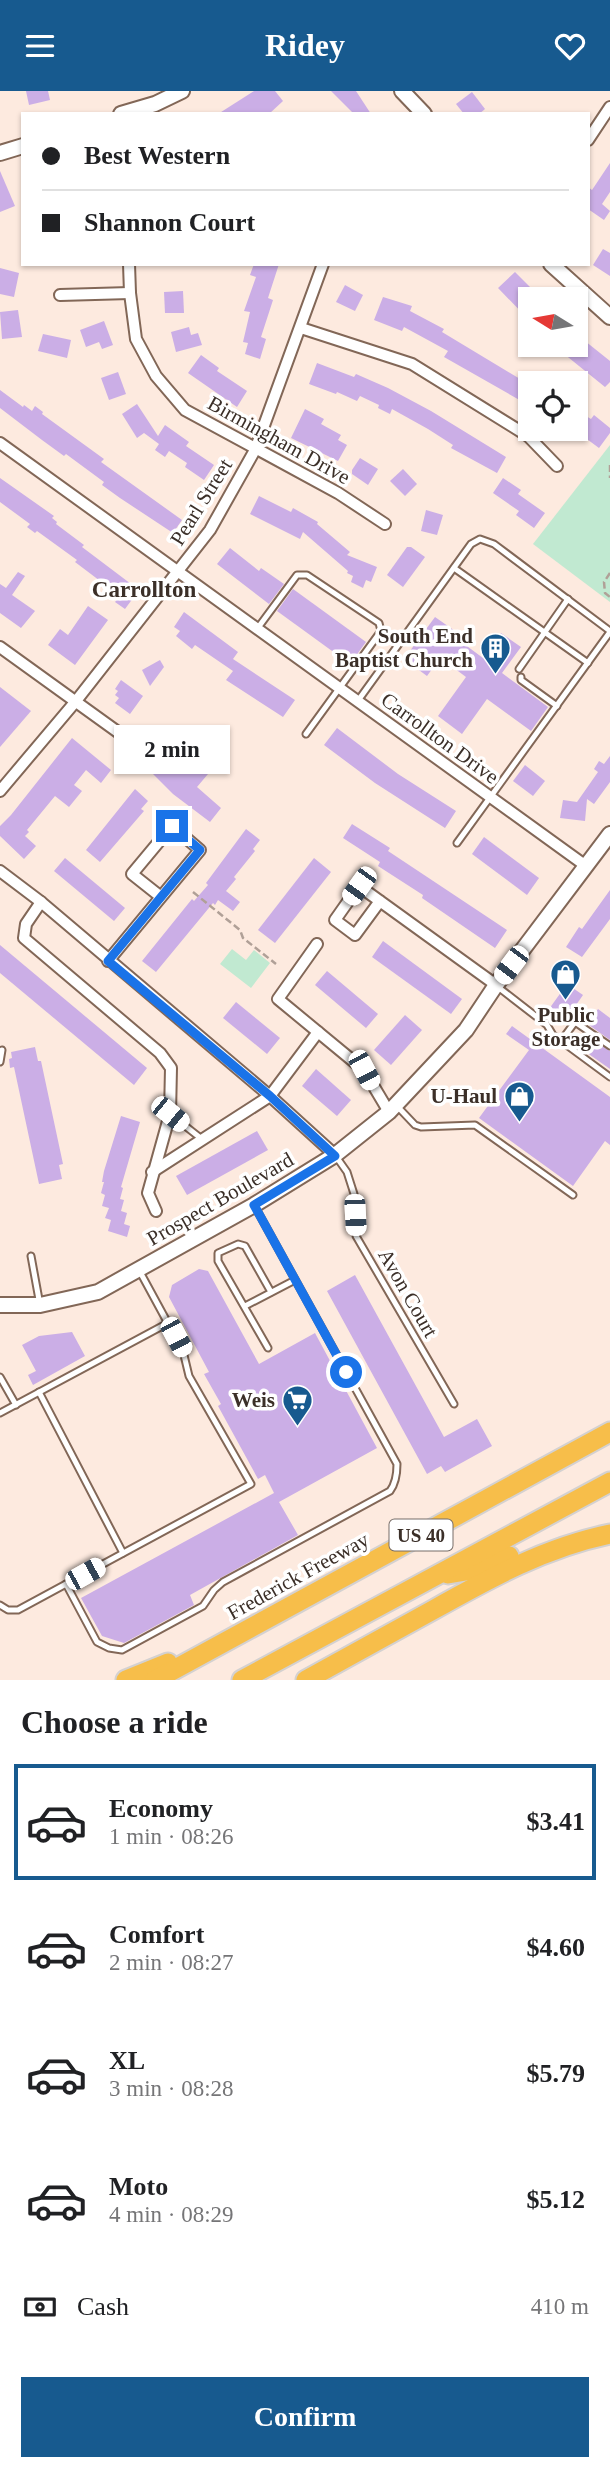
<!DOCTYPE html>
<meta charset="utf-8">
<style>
:root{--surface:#fff;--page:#f2f2f2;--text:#202124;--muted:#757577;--line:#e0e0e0;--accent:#175a8f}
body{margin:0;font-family:Georgia,serif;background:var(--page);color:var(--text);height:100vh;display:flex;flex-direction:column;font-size:26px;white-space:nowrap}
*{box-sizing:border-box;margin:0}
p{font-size:23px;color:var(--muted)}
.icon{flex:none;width:38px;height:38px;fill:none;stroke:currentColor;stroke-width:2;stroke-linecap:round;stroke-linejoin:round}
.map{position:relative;height:1589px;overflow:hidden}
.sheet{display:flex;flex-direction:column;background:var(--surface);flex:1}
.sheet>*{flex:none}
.guide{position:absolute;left:21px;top:21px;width:569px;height:154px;border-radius:0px;box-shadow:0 2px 5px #0004;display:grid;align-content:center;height:154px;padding:0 21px;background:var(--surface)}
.needle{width:46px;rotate:281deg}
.fabs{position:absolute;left:518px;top:196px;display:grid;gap:14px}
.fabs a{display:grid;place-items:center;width:70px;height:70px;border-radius:0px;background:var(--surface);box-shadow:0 2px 5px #0004;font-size:35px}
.end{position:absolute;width:32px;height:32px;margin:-16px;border:9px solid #1a73e8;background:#fff;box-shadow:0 0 0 4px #fff}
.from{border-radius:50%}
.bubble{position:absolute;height:49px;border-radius:0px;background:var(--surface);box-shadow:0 2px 5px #0004;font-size:23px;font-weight:700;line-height:49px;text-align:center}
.car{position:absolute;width:21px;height:42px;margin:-21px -10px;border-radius:9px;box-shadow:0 0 5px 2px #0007;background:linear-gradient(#fff 24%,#345 0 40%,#fff 0 76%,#345 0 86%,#fff 0)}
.guide b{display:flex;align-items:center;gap:24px;height:66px;font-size:26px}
.guide b+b{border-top:2px solid var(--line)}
.guide i{width:18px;height:18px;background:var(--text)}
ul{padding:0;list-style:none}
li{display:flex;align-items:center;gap:21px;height:116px;margin:0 14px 10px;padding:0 7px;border:4px solid transparent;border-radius:0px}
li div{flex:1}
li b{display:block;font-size:26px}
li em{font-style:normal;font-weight:700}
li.current{border-color:var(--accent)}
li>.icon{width:63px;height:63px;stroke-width:1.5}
h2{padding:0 21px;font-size:32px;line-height:84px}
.pay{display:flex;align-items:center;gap:18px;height:77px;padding:0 21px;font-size:26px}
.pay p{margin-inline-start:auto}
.button{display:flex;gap:14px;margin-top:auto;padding:14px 21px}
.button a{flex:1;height:80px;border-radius:0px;background:var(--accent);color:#fff;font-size:28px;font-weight:700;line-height:80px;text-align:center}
header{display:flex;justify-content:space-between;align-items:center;height:91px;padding:0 21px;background:var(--accent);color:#fff;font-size:32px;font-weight:700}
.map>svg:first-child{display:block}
.green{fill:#c1e9d1}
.building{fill:#cbaee6}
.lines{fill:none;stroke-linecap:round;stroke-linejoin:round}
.service-casing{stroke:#826757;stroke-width:9}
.minor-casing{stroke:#826757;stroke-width:14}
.tertiary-casing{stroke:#826757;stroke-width:18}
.motorway-casing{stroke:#d4d1d0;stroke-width:23}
.path{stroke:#b0a097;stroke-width:2.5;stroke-dasharray:7 3.5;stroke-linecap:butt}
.service{stroke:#fff;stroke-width:5}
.minor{stroke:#fff;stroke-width:10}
.tertiary{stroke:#fff;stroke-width:14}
.motorway{stroke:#f7be4a;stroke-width:19}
.route{stroke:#1a73e8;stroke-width:9}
.labels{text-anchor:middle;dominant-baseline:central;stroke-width:7;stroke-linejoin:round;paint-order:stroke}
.shield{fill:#fff;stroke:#766d68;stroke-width:2}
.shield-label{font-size:19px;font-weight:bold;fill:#3b2f28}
.street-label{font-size:21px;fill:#3b2f28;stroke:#fff}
.poi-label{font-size:21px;font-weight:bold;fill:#3b2f28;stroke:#fff;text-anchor:end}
.neighbourhood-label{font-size:23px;font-weight:bold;fill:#3b2f28;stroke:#fff}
</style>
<header><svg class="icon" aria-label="menu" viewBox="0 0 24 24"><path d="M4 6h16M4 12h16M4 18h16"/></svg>Ridey<svg class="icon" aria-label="heart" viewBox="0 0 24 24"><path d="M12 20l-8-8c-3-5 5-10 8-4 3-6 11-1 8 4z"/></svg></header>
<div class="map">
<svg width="610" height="1589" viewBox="0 0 610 1589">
<rect width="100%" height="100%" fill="#fdeadf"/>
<g class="green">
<path d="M610,354V511L533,453Z"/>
<path d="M232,858L246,869L254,859L270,872L251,897L220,873Z"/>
</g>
<g class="building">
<path d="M26,0H48L50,9L29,14Z"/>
<path d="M254,0H275L283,10L269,23H218Z"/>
<path d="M331,0H356L371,23H354Z"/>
<path d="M472,1L485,18L479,23H464L456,13Z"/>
<path d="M610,72V101L602,113L610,120L604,129L588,118V96L592,99Z"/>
<path d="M0,80L15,115L0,121Z"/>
<path d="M603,158L610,162V185L593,174Z"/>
<path d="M254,173H279L268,207L273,209L261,246L266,248L260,268L245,263L248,252L243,251L250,221L244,220L256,186L250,184Z"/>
<path d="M0,177L19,182L14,206L0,203Z"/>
<path d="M515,181L531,197L528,199L539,208H530V230L498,197Z"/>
<path d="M345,194L363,204L355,220L336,211Z"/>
<path d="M183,200L184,222H165L164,201Z"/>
<path d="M383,206L412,215L410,220L444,238L442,241L530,294V315L444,266L448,260L404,236L402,240L374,229Z"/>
<path d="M18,219L22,246L2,248L0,221Z"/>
<path d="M104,230L113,254L102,258L99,251L86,256L80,239Z"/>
<path d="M189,236L191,244L198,242L202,254L176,261L171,241Z"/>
<path d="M43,243L71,249L67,267L38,260Z"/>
<path d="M580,246L610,270V291L605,296L553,254H576Z"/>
<path d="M201,264L219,277L217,280L247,300L237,316L188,282Z"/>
<path d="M317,272L354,286L356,283L388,297L431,320L506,366L497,382L451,357L453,354L428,338L392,318L390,323L378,317L379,314L360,305L357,310L337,301L336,303L309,293Z"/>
<path d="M118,281L126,303L109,309L101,287Z"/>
<path d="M0,299L23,316L24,314L32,320L35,315L43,321L42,323L104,368L101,371L182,429L173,442L120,407L102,394L104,391L66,363L64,365L42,349L0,317Z"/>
<path d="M137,313L158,345L165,334L189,351L186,355L214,374L204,389L185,376L187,372L169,360L165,366L155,359L159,353L144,342L137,347L122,323Z"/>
<path d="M305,318L324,328L321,333L341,344L338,349L347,354L338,370L291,347Z"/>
<path d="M576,319L591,328L594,324L610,337V342L599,357L576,340Z"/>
<path d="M360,367L378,378L368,394L352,383V379Z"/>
<path d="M403,378L417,393L405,405L390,390Z"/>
<path d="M0,387L54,425L52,427L57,431L56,433L84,454L82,456L139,499L125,518L115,511L120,505L75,471L77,469L37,440L35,442L27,436L30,433L0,411Z"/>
<path d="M503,387L521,399L518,403L545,422L534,437L516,424L519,420L493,402Z"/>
<path d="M259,405L291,421L293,417L318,431L317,433L350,461L347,464L377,476L371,491L366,489L363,497L351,491L353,485L347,482L348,480L303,441L300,448L250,423Z"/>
<path d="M426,419L443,424L437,444L421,440Z"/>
<path d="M407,456H411L425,466L403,496L387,484Z"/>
<path d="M230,457L259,480L261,477L284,493L269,513L217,473Z"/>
<path d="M18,481L25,485L12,504L35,520L21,537L0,522V493L6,497Z"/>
<path d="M293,498L366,551L350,573L277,520Z"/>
<path d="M88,515L108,529L75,574L48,554L60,538L68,544Z"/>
<path d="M184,521L238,561L233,568L295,609L283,626L226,589L233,580L195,554L192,558L176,545L180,540L174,536Z"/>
<path d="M435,526L455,540L452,544L483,567L501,542L521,556L502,582L548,616L531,640L487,608L462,643L438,625L466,586L446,571L440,578L435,574L427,585L404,568Z"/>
<path d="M160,569L164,576L150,595L142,579Z"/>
<path d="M121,589L143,605L130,623L115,612L119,607L115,604L118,600L115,598Z"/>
<path d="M0,596L31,620L0,656Z"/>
<path d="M337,637L398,683L456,720L445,737L375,692L324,654Z"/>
<path d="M72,647L111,679L101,692L86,679L74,694L82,700L69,716L55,705L27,739L29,741L25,745L36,755L24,768L0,745V735L11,724Z"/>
<path d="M173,661L194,678L197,674L208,683L197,696L221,717L210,731L173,703L149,679L160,665L166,670Z"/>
<path d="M610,665V691L594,713L587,708L585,730L560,727L563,709L577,711L598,681L594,678L599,670L604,673Z"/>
<path d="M525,674L545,690L533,705L513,690Z"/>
<path d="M135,698L148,710L141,718L144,720L100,771L86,759Z"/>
<path d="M352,733L390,757L388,760L507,839L495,857L422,807L423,804L378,775L380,771L343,747Z"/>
<path d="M246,738L260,749L253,758L255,760L234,786L236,788L226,800L240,811L233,820L218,809L215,814L213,812L156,881L142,870L192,808L194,810L208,794L206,792Z"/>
<path d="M484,746L539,787L527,804L472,763Z"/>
<path d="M65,767L125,817L114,830L54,780Z"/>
<path d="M314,767L331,781L275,852L258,839Z"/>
<path d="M610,799V828L582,866L566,856L579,836L582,838Z"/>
<path d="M383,850L462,908L451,923L372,866Z"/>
<path d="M0,854L147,977L134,994L0,882Z"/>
<path d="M327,880L378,923L366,937L315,894Z"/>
<path d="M567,893L583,904L565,930L549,918Z"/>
<path d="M236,911L280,947L267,963L223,927Z"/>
<path d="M598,918L610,927V949L589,934V931Z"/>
<path d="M405,924L422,939L391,974L374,959Z"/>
<path d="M512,935L610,1006V1054L605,1050L573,1095L479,1027L529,959L506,943Z"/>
<path d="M583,943L610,960V978L576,954Z"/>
<path d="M35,956L38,970H41L63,1073L59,1074L62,1088L39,1093L14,976L10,977L9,968L12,967L11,961Z"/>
<path d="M316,978L351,1009L337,1025L302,995Z"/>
<path d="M121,1025L140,1031L121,1096L123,1097L120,1108L124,1109L121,1120L127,1122L124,1133L130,1135L127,1146L108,1140L111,1129L105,1127L109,1117L102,1115L105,1104L101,1102L104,1091H102L104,1080Z"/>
<path d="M257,1040L268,1059L187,1104L176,1085Z"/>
<path d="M199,1178L208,1180L259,1273L315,1242L377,1357L279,1411L298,1444L190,1504L194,1514L124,1552L102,1545L81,1507L274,1402L265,1384L258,1388L218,1315L221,1313L204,1283L209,1281L169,1206L172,1194Z"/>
<path d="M355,1184L444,1346L477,1328L492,1355L445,1381L441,1375L427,1383L327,1200Z"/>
<path d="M72,1241L85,1265L33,1294L28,1284L36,1280L22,1254L39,1245Z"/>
</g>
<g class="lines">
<defs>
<g id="service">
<path d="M454,477L588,572"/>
<path d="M257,538L297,484H307L379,532L381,540L306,643"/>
<path d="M519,578L568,508"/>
<path d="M521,586V589L557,615"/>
<path d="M357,611L471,453L480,448L494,453L610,540"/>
<path d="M457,752L610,541"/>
<path d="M498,896L547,934L553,944L610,986"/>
<path d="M561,950L575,931L610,955"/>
<path d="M0,971L2,959"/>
<path d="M396,1014L415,1034L421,1036L475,1034L573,1104"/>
<path d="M170,1023L203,1049"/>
<path d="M335,1064L347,1081L354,1103L356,1145L454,1313"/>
<path d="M31,1165L40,1214"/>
<path d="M245,1215L295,1189"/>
<path d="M268,1257L218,1170V1162L238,1153L245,1155L271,1201"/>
<path d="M0,1286L16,1314"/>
<path d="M39,1301L123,1462"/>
<path d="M0,1322L168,1232"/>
<path d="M66,1493L97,1551L109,1557L122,1559L203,1515L214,1499L223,1491L390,1400C396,1392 397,1383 397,1373L254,1114"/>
<path d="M0,1514L8,1519H18L251,1393L189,1285L183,1260L139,1179"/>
</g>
<g id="minor">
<path d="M588,49L610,16"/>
<path d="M129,173L130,202L136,248L156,285L185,319L338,402L385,433"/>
<path d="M60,204L130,202"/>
<path d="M301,237L412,273L528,345L557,375"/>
<path d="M0,352L586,775"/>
<path d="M0,556L140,657"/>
<path d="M0,700L76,610L210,439L255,359L323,173"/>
<path d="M0,780L41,811L270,1005L335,1064"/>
<path d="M380,810L355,844L335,829L359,795L496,894"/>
<path d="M41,811L26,833L24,847L160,962L171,977L170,1023L148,1102L156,1120"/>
<path d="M317,853L278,908L364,979L389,1021"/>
<path d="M108,870L200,759L172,735L132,783L161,806"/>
<path d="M152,1081L270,1005L318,941"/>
</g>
<g id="tertiary">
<path d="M402,0L424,23"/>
<path d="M121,23L155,13L182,0"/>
<path d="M0,62L23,55"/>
<path d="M551,173L610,226"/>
<path d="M0,1214H40L98,1201L254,1114L335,1064L389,1021L466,939L496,894L610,743"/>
</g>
<g id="motorway">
<path d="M448,1483L472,1479L509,1465"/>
<path d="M126,1589L168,1572"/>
<path d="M155,1589L610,1341"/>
<path d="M242,1589L610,1391"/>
<path d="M306,1589C348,1566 391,1542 433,1519C490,1487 546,1456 610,1443"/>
</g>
</defs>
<use href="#service" class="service-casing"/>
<use href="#minor" class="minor-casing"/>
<use href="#tertiary" class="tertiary-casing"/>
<use href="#motorway" class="motorway-casing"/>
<g class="path">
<path d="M610,374V387"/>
<path d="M610,482L604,491L605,502L610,506"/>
<path d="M193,801L240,839L243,847L276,873"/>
</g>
<use href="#service" class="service"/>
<use href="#minor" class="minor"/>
<use href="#tertiary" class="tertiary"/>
<use href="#motorway" class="motorway"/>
</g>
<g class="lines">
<path class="route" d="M172,735L200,759L108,870L270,1005L335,1065L254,1114L346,1281"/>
</g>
<defs>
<symbol id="building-pin" viewBox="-11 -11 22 30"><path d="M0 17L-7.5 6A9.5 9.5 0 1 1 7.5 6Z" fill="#175a8f" stroke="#fff"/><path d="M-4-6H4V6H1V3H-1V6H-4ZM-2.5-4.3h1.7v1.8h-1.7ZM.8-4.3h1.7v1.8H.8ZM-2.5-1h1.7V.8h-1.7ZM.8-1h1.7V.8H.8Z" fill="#fff"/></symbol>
<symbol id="shop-pin" viewBox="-11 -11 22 30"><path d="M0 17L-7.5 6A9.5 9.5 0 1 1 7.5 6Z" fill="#175a8f" stroke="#fff"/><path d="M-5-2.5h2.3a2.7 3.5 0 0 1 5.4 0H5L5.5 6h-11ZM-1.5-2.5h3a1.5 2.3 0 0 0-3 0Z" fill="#fff"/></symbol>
<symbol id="supermarket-pin" viewBox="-11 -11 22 30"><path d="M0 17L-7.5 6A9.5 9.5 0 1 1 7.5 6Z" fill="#175a8f" stroke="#fff"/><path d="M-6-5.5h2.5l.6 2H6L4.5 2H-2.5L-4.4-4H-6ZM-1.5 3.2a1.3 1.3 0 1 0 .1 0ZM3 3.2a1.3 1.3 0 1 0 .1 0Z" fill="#fff"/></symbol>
</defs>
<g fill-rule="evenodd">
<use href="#building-pin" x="478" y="540" width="35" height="47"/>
<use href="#shop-pin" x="548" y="866" width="35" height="47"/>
<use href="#shop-pin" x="502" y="988" width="35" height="47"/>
<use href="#supermarket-pin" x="280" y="1292" width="35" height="47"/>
</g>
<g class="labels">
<rect class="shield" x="389.5" y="1428.5" width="63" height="31" rx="5"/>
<g class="shield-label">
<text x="421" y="1444">US 40</text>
</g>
<g class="street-label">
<text transform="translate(279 349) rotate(29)">Birmingham Drive</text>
<text transform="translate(201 411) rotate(-58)">Pearl Street</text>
<text transform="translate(440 647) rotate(36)">Carrollton Drive</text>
<text transform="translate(220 1108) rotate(-30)">Prospect Boulevard</text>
<text transform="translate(408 1202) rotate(60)">Avon Court</text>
<text transform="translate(298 1485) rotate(-29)">Frederick Freeway</text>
</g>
<g class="poi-label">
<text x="473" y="545">South End<tspan x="473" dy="24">Baptist Church</tspan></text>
<text x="566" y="924" text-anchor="middle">Public<tspan x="566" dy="24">Storage</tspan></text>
<text x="497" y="1005">U-Haul</text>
<text x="275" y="1309">Weis</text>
</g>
<g class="neighbourhood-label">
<text x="144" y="498">Carrollton</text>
</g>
</g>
</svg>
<div class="fabs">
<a><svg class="needle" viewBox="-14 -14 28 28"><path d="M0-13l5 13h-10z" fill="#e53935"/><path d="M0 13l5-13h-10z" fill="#757577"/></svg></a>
<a><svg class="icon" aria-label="locate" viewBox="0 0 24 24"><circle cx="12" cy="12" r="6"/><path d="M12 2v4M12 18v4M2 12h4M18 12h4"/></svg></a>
</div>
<i class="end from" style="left:346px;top:1281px"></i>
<i class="end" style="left:172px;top:735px"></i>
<div class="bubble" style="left:114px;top:634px;width:116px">2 min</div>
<i class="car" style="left:359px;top:795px;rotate:216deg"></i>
<i class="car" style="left:511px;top:874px;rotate:217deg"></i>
<i class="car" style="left:364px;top:979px;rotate:152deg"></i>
<i class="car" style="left:170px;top:1023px;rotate:129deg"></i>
<i class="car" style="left:355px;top:1124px;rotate:177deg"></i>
<i class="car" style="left:176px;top:1246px;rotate:152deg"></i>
<i class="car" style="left:85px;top:1483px;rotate:61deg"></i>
<div class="guide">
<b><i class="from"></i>Best Western</b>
<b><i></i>Shannon Court</b>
</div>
</div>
<section class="sheet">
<h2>Choose a ride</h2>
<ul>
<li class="current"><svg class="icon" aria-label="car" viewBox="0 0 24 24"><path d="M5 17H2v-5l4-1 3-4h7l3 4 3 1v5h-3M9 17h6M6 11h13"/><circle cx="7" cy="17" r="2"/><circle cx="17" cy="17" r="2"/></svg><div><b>Economy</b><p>1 min · 08:26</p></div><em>$3.41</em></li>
<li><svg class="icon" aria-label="car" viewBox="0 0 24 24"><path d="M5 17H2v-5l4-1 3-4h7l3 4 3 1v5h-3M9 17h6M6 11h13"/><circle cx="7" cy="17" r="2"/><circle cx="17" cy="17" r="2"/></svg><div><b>Comfort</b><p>2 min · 08:27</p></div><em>$4.60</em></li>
<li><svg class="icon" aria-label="car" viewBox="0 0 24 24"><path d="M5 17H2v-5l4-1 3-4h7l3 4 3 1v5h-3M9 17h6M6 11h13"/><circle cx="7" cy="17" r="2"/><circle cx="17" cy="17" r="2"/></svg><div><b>XL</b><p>3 min · 08:28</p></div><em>$5.79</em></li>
<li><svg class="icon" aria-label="car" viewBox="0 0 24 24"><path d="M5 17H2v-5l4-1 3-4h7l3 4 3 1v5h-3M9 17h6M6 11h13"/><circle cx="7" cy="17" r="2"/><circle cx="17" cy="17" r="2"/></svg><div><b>Moto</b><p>4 min · 08:29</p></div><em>$5.12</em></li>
</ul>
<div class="pay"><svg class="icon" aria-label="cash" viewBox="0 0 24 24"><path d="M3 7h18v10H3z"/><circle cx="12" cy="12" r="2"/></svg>Cash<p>410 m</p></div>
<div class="button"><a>Confirm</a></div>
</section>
